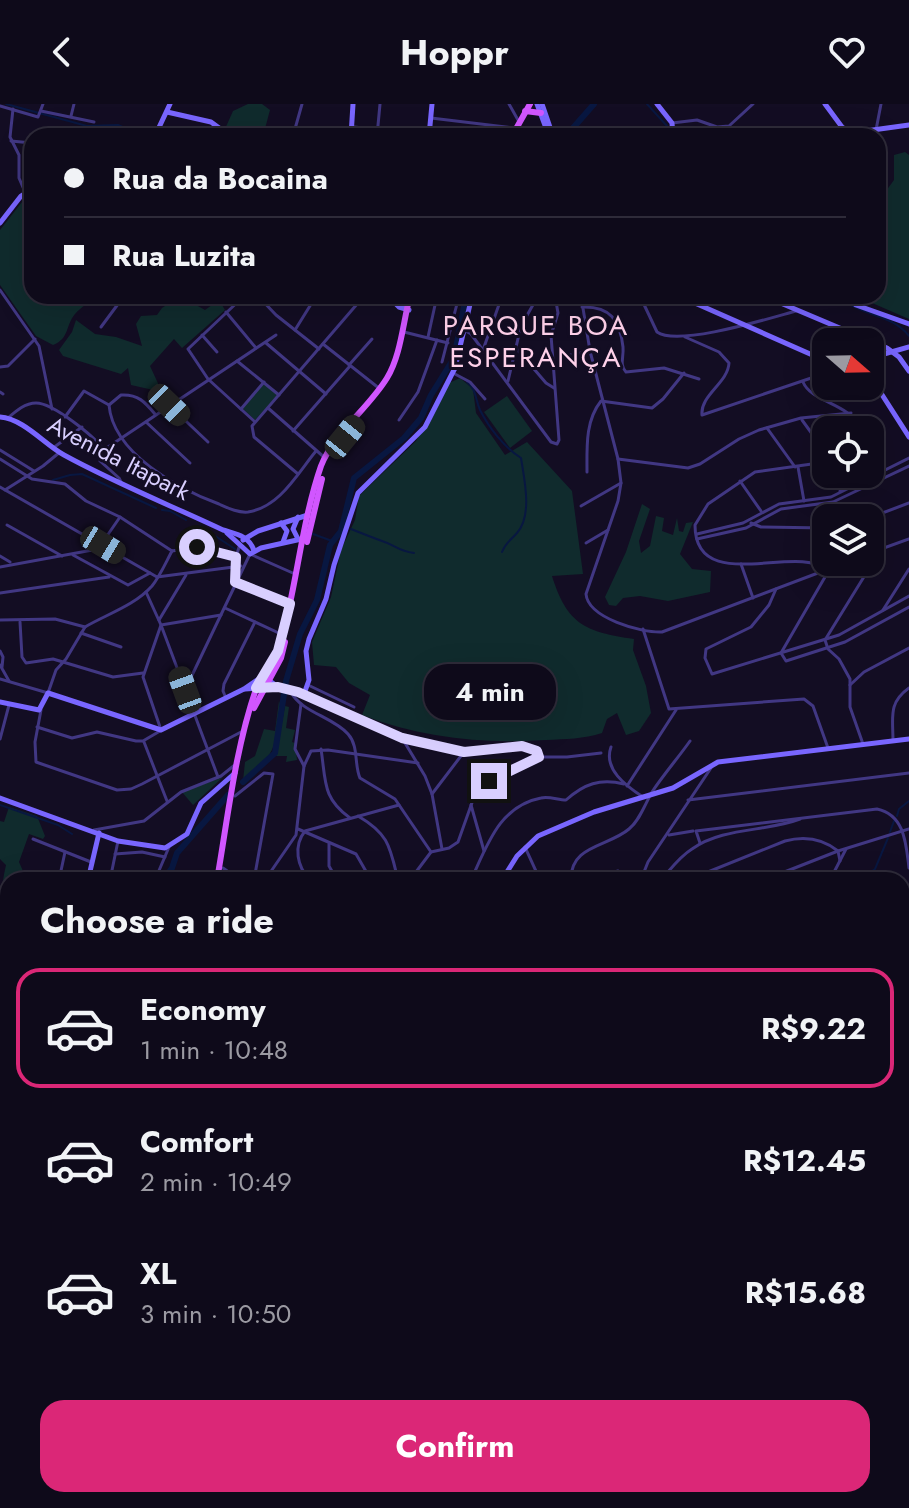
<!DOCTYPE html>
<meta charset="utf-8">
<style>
:root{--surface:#0e0a1a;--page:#1c1827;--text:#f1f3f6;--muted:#9b9aa2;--line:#2e2b39;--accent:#db2777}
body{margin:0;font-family:Jost,sans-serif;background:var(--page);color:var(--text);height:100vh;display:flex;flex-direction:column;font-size:30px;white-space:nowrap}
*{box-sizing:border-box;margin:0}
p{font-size:26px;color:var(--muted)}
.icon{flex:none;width:44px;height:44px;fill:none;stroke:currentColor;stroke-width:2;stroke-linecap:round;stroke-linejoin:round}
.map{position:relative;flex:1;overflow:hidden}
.sheet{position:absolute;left:0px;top:768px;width:910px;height:636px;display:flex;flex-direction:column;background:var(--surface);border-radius:24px 24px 0 0;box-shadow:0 8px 32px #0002,0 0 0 2px var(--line)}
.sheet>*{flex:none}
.top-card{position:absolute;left:24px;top:24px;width:862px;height:176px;border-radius:24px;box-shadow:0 8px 32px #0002,0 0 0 2px var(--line);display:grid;align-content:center;height:176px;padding:0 40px;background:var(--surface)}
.needle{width:52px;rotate:110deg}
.buttons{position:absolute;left:812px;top:224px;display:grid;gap:16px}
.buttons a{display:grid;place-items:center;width:72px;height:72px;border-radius:16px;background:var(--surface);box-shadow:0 8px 32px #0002,0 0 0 2px var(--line);font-size:40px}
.end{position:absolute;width:36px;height:36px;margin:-18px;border:10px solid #d9cfff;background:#111;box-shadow:0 0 0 4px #111}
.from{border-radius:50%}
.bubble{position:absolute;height:56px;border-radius:24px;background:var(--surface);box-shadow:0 8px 32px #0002,0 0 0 2px var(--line);font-size:26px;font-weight:700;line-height:56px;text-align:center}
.car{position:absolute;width:24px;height:48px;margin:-24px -12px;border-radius:10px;box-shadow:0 0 6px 2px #0007;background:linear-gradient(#222 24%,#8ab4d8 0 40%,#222 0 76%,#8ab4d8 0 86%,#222 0)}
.top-card b{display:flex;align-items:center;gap:28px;height:76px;font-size:30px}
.top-card b+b{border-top:2px solid var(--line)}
.top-card i{width:20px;height:20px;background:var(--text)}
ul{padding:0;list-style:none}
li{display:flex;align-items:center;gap:24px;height:120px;margin:0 16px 12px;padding:0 24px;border:4px solid transparent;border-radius:24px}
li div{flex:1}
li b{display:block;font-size:30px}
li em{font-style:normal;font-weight:700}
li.on{border-color:var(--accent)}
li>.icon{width:72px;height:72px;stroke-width:1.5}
h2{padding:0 40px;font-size:36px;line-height:96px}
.action{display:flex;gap:16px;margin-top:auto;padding:16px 40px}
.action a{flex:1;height:92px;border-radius:24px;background:var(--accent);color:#fff;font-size:32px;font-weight:700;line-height:92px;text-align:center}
header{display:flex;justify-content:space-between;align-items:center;height:104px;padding:0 40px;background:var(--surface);font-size:36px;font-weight:700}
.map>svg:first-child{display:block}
.green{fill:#102b2d}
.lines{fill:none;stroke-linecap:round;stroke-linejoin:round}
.stream{stroke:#081741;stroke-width:2}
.river{stroke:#081741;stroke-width:6}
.street{stroke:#413783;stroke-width:3}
.secondary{stroke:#7966ff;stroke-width:5}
.primary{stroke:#d156ff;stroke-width:6}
.route{stroke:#d9cfff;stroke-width:10}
.labels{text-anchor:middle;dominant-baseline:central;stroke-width:6;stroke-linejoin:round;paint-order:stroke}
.street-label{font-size:24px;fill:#d9cfff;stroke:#130d23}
.quarter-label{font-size:28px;letter-spacing:2px;fill:#ffd1ea;stroke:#130d23}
</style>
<header><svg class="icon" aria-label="back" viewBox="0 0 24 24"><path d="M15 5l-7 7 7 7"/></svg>Hoppr<svg class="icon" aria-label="heart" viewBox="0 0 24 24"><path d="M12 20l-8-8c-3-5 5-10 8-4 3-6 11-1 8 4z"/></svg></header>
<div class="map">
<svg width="909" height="1404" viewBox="0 0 909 1404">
<rect width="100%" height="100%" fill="#130d23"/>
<g class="green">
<path d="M248,0H262L270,6L263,32H234L225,25L233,7Z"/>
<path d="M905,48L909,51V215L856,192H878V98L894,76V51Z"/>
<path d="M32,90V192H96C89,199 81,203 75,210C65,222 70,234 53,241L36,232L0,181V126L22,98Z"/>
<path d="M180,192L205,206L219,196L225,206L182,244L174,235L150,262L162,288L131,281L128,264L121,270L63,252L59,246L72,228L76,216L95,230L116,233L142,242L136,220L141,212L157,211L162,204Z"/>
<path d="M460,274L473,285L476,309L505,351L527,338L572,387L583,470L552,472C567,520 585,528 634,535L633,546L646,582L651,609L639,627L626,631L617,609L607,615L602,629C584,635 565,635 546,636C483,640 422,634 362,611L370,591L349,579L336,563L314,561L312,538L331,493L341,446L355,416L359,392L416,337L449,279Z"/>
<path d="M264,279L278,291L255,316L242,304Z"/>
<path d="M507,292L532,327L510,344L484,308Z"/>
<path d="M642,400L650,405L639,437L641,449L650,442L656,412L664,414L662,427L673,431L677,414L679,427L683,428L686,419L693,418L680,450L692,465L711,467L710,488L668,497L640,492L623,494L616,502L609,501L605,493L626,448Z"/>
<path d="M279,597L280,600C275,644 278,648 243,677L245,658L255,652L264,625L275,627Z"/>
<path d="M285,602L289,603L286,624L295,626L292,638L295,639L297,656L286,658L287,652H276Z"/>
<path d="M223,673L193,701L182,688Z"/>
<path d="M9,703L37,712L45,732L43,735L29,730L19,758L26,774L31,776H8V817L4,816C3,792 0,787 6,761L0,755V717L4,718Z"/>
<path d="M759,1396H859L856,1404H768Z"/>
</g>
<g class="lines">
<g class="stream">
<path d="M6,0L87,22L118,21L138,30L176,32"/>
<path d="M647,0L667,22V32"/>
<path d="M839,192C861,213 891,209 909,232"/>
<path d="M467,278C477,286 475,295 480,306C489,324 504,343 521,354C524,374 533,411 517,429C511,436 506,438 502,448"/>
<path d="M53,376L70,371L82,370L156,404"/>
<path d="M162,406L170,407L186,416"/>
<path d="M200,422L235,445"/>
<path d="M351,425C361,429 371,433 382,437C395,441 398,447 414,449"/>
<path d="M313,430L332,437"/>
<path d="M0,701L58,721L72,730"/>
<path d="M897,712L899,705L909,697"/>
<path d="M890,728L894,717"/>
<path d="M170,766L181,776"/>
<path d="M860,776L875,765L888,734"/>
<path d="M22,1402L28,1404"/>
<path d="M53,1404L84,1396"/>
</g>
<g class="river">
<path d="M566,32L594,0"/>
<path d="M243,678L275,649L286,577L300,530L317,496L330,441L341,427L354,374L404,334L421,314L431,291L454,254L466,192"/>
<path d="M163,776L172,764L177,749L228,691"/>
<path d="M0,1021L8,1010"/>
</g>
<g class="street">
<path d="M509,0L518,16"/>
<path d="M0,2L38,13L43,0"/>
<path d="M13,5L10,33L19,51V74L25,88"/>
<path d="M41,7L94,18"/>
<path d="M71,12L74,0"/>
<path d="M431,14L514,24"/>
<path d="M672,19L697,16L717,23L729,22L753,0"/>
<path d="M354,23L429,31"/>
<path d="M876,26L881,0"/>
<path d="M294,29L304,32"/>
<path d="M293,32L302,0"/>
<path d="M377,32L380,0"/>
<path d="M11,37L32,39"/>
<path d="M0,186L39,242L52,305"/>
<path d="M244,192L188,245L208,275L254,317"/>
<path d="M258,192L276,211L319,245"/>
<path d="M304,192L313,197"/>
<path d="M581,192L590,247L618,355L621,379L618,397L586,490C588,514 641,529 662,528L847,458"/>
<path d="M640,192L657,228C678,243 770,214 796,207"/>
<path d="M582,203C610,202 620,216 623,243C624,254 619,260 626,268L664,264L699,275"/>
<path d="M790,203L795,192"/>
<path d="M226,208L256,244"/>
<path d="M101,223L124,192"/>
<path d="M295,226L313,197L321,192"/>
<path d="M464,226L471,230L551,338L557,340L559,336L551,231L558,209L555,192"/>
<path d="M404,228L448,239"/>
<path d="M202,231L217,248"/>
<path d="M428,233L437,192"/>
<path d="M685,233L719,248L729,259C728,279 700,291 702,311L826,269"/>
<path d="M266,239L326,290"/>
<path d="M323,240L380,285"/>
<path d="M516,244L546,279L554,284"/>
<path d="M483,246L502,192"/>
<path d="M566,252L590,247"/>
<path d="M237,257L279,291"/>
<path d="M442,258L459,192"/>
<path d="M349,261L372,235"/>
<path d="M0,263L8,262L35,235"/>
<path d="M453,269L470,278L485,295"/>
<path d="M508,277L521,222L538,192"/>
<path d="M803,278C812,299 848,298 863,326"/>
<path d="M0,288L3,290"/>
<path d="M109,301C113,349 178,385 219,400C228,404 238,409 248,408C280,403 297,370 316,347"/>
<path d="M170,302L208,338"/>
<path d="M268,304L325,354"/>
<path d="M241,305L264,278"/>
<path d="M65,313L84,287L109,301L121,291C138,290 145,298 155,310"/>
<path d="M8,314C16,307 25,299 36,299C53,299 94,332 104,346"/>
<path d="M399,316L418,288L437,236"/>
<path d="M802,316L826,349"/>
<path d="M146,318L190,359"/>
<path d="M767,324L795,363"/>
<path d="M293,327L350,262"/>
<path d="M53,344L82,323"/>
<path d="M0,346L34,367"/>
<path d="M0,355L32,375L65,380L86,397L120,413L172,447"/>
<path d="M618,355L688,364L700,360L739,335L759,326L801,314L851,309"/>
<path d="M798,363L804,397"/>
<path d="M587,368C587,344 585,317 601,297L652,304L663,295L684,269"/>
<path d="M298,370L254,333L252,322L364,192"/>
<path d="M740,377L761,407"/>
<path d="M121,378L119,374L100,357L99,349L276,231"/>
<path d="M0,383L157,473"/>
<path d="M5,386L43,362L60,348"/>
<path d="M840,387L850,370"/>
<path d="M581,402L621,379"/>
<path d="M869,414L909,399"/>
<path d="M751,419L761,423L826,424"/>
<path d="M7,421L62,452"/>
<path d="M697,430L743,419L779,400L831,393L909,354"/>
<path d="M697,435L746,424L781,405L833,398L909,362"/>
<path d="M586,439L608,426"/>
<path d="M172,447L197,443L236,453"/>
<path d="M870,449L909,435"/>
<path d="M73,451L128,481L150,469"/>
<path d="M0,452L10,458"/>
<path d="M741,460L753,494"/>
<path d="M0,463L98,445L120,413"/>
<path d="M157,473L241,462"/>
<path d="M235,475L236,453L240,440"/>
<path d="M235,478L290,500"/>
<path d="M776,485L769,501L751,523L706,545L705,554L712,570L839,531L909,492"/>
<path d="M146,488L161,521L218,673"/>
<path d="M0,489L109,473"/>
<path d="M225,504L283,531"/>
<path d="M883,506L909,465"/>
<path d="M0,516L55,515L85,523C107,510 134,502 152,482C160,472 166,458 172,447"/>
<path d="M159,516L186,471"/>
<path d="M20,518L22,553L26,559L53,555L113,573L143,569"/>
<path d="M643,525L669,605L804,595L813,602L828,644"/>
<path d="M81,529L121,543"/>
<path d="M0,547L3,553L2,563"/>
<path d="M781,549L825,473L827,466C797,439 695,492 695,421L708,400L755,368L826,358"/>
<path d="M781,549L786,557L845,538L909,503"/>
<path d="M0,561L9,577"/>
<path d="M0,575L48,589L56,566L66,555L85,523"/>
<path d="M308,581L354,603"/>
<path d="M850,581L864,568L909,544"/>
<path d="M185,586L250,450L295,470"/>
<path d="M291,588C301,608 333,613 348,630C359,642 354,661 360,674L395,695L431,748"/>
<path d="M304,590L402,634L464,648L531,643L537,647L539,653"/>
<path d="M226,594L223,587L224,580L255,518"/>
<path d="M301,600L295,645L304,662"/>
<path d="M41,606L35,638L36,658L117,686L131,685L142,680L241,628"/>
<path d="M37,623L72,634L97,628L136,637H143L160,627L161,626L143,573L161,521L221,511"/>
<path d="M402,634L425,672L432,690L442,745"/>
<path d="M0,635L9,601"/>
<path d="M893,637C893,613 888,599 909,584"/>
<path d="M144,638L167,697"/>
<path d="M863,640L850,603V575L839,555L828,545L825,536L878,450L876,443L870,439"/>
<path d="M611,643C603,665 626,682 643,693"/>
<path d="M321,645C326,677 322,694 350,714"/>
<path d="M627,682L676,606"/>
<path d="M432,690L464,648"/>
<path d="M235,692L264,669L273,670L254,776"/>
<path d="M688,696L909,669"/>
<path d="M471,701L484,747"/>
<path d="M358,712C389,730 390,743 398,776"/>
<path d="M298,725L356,750L371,776"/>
<path d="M94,726L144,717L181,688L221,672L236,660"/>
<path d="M669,731L693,727"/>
<path d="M33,735L91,758"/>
<path d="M700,739L696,727L877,705C905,711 906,740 909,764"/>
<path d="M329,740V762L337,776"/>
<path d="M525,743L536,767L551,776"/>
<path d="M115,750L142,748L165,753"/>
<path d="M223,764L240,776"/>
<path d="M32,774L37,776"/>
<path d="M59,776L65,748"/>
<path d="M110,776L118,737"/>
<path d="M155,776L169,743"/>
<path d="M265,776L296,731L304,662L311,647L328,646L418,659"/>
<path d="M310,776C297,763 293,742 305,727L399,701"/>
<path d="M410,776L431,748L449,744L458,738L474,693L482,682L539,653H567L601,649"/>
<path d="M471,776C487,742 499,702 541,694C549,692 558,696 566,696C584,680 600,674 624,680"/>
<path d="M571,776C570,741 608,743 629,725C640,716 645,700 652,688C664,670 678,654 690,637"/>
<path d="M604,776L608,770L618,767"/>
<path d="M645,776L644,768L648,758L711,664"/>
<path d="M661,776C671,765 679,753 692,745C723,723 766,728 800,715"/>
<path d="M688,776L785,737C804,732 823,735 838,747L840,757"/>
<path d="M764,776L838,747L909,725"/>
<path d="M830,776L846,745"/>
<path d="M902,791L909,788"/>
<path d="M902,825L909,820"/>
<path d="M0,883L8,875"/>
<path d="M902,994L909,987"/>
<path d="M902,1018L909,1024"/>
<path d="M0,1031L8,1021"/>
<path d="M0,1075L8,1068"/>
<path d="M902,1083L909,1084"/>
<path d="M902,1111L909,1115"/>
<path d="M0,1117L8,1126"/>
<path d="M0,1156L8,1157"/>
<path d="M0,1182H8"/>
<path d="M0,1208L8,1209"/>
<path d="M0,1234H8"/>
<path d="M4,1234L8,1201"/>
<path d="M0,1271L8,1266"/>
<path d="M0,1301L8,1298"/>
<path d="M4,1301L8,1308"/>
<path d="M907,1311L909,1320"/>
<path d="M902,1320L909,1309"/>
<path d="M902,1377L906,1386V1400"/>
<path d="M0,1388L8,1393"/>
<path d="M202,1396L203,1404"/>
<path d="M350,1396L362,1404"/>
<path d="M474,1396L479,1404"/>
<path d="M583,1396L589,1404"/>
<path d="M596,1396L609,1404"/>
<path d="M649,1396L664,1404"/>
<path d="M756,1396L764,1404"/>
<path d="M106,1404L107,1397"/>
<path d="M137,1404L138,1396"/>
<path d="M160,1404L174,1396"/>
<path d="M270,1404L287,1396"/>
<path d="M409,1404L413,1396"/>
<path d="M865,1404L868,1396"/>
</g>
<g class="secondary">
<path d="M537,0L549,32"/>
<path d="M542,0L553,32"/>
<path d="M657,0L672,19L673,32"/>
<path d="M825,0L842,23L851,29L909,21"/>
<path d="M167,8L211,18L230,32"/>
<path d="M155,32L170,0"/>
<path d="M351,32L353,0"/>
<path d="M429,32L432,0"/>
<path d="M0,119L21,92L32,85"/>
<path d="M388,192L399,203L409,206"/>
<path d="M679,192L826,257"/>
<path d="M764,192L887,244L899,253L909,267"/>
<path d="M844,192L856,201L909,220"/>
<path d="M870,254L909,243"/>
<path d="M870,277L879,286L909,333"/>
<path d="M0,313C24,315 44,340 64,351C115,379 170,401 223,426C236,430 250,432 254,447"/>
<path d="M281,419L287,427L283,438"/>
<path d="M227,429L250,450L261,444L306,434"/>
<path d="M298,435L293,425L298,413"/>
<path d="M243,436L258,427L308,411"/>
<path d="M245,585L278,583"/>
<path d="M0,598L39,606L48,589L161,626L244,585L263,572L278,583L304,590L309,576L306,547L309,535L326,495L334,461L358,389L425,323L455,264L472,192"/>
<path d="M0,694L118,737L165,744L187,730L201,699L235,669"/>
<path d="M88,776L99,729"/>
<path d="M502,776L517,752L538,732L594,708L673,684L718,658L909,635"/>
<path d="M0,827L8,826"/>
<path d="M902,943L909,940"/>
<path d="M0,1356L8,1364"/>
<path d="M550,1396L555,1404"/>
<path d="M716,1396L726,1404"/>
<path d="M18,1404L20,1396"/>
</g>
<g class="primary">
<path d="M525,7L541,9"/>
<path d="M512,32L530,0"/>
<path d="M307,438L322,375"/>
<path d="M254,604L281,554L285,538"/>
<path d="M217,776C228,713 235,646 256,585C261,568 275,558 280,541C297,482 301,420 321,362C334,329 368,305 387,274C401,251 403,218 410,192"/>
<path d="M0,963L8,956"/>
</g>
</g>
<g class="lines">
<path class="route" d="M197,443L236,453L235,478L290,500L278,547L256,584L278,583L298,588L402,634L464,648L522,642L537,647L539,653L489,677"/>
</g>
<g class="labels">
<g class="street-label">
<text transform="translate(119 354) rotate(27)">Avenida Itapark</text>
</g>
<g class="quarter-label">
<text x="536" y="221">PARQUE BOA<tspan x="536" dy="32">ESPERANÇA</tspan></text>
</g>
</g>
</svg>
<div class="buttons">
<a><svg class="needle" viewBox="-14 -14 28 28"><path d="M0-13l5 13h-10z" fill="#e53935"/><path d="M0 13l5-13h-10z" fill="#9b9aa2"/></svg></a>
<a><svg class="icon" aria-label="locate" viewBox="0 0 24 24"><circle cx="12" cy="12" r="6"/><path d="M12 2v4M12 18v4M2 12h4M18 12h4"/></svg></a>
<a><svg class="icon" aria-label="layers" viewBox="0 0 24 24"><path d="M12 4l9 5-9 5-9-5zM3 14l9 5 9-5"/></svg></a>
</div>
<i class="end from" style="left:197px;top:443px"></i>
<i class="end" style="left:489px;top:677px"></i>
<div class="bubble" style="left:424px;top:560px;width:132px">4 min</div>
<i class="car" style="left:169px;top:301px;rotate:134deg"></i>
<i class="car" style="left:345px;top:333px;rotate:39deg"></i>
<i class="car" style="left:103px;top:441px;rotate:121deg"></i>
<i class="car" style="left:185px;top:586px;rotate:340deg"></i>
<div class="top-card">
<b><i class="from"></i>Rua da Bocaina</b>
<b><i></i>Rua Luzita</b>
</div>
<section class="sheet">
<h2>Choose a ride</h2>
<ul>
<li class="on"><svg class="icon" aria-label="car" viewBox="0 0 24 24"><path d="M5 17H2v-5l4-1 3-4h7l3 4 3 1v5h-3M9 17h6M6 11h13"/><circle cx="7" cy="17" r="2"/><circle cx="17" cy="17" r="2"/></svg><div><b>Economy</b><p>1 min · 10:48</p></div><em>R$9.22</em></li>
<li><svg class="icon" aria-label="car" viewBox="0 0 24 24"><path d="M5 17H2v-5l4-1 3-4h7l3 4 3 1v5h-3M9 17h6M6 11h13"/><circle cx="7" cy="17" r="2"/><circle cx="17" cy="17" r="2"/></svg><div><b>Comfort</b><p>2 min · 10:49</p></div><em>R$12.45</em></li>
<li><svg class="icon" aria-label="car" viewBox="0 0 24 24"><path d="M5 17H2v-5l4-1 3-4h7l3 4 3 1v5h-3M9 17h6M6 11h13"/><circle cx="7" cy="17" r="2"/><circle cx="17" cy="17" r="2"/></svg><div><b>XL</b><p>3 min · 10:50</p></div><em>R$15.68</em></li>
</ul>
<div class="action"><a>Confirm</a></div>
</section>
</div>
